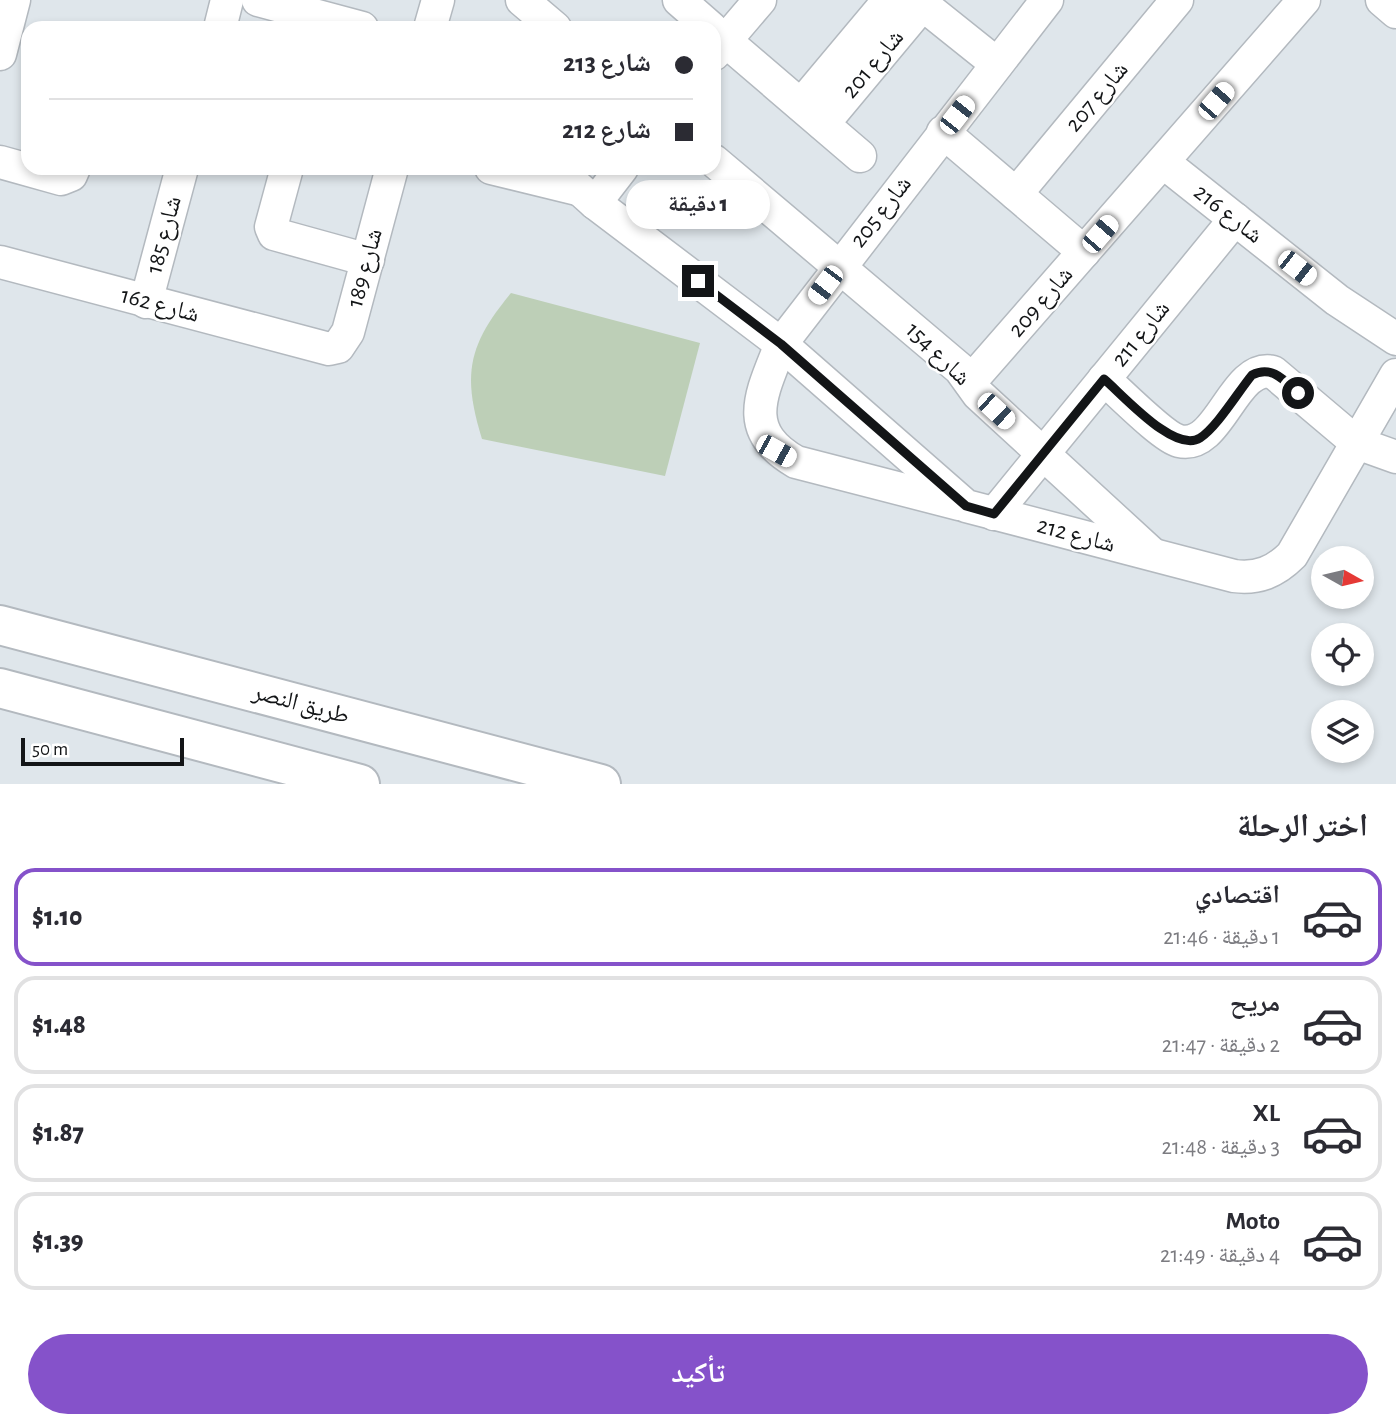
<!DOCTYPE html>
<html lang="ar">
<meta charset="utf-8">
<style>
:root{--surface:#fff;--page:#f7f7f7;--text:#2b2b33;--muted:#7c7c81;--line:#e1e1e2;--accent:#8552ca}
body{margin:0;font-family:"Alegreya Sans","Noto Naskh Arabic",sans-serif;background:var(--page);color:var(--text);direction:rtl;height:100vh;display:flex;flex-direction:column;font-size:26px;white-space:nowrap}
*{box-sizing:border-box;margin:0}
p{font-size:23px;color:var(--muted)}
.icon{flex:none;width:38px;height:38px;fill:none;stroke:currentColor;stroke-width:2;stroke-linecap:round;stroke-linejoin:round}
.map{position:relative;height:784px;overflow:hidden;direction:ltr}
.drawer{display:flex;flex-direction:column;background:var(--surface);flex:1}
.drawer>*{flex:none}
.top-card{position:absolute;left:21px;top:21px;width:700px;height:154px;border-radius:21px;box-shadow:0 4px 10px #0003;direction:rtl;display:grid;align-content:center;height:154px;padding:0 28px;background:var(--surface)}
.needle{width:46px;rotate:98deg}
.tools{position:absolute;left:1311px;top:546px;display:grid;gap:14px}
.tools a{display:grid;place-items:center;width:63px;height:63px;border-radius:50%;background:var(--surface);box-shadow:0 4px 10px #0003;font-size:35px}
.scale{position:absolute;left:21px;bottom:18px;width:163px;box-sizing:border-box;padding-left:7px;border:4px solid #131517;border-top:0;font-size:19px;line-height:24px;white-space:nowrap;color:#131517;-webkit-text-stroke:5px #fff;paint-order:stroke}
.end{position:absolute;width:32px;height:32px;margin:-16px;border:9px solid #131517;background:#fff;box-shadow:0 0 0 4px #fff}
.from{border-radius:50%}
.bubble{position:absolute;height:49px;border-radius:24px;background:var(--surface);box-shadow:0 4px 10px #0003;font-size:23px;font-weight:800;line-height:49px;text-align:center;direction:rtl}
.car{position:absolute;width:21px;height:42px;margin:-21px -10px;border-radius:9px;box-shadow:0 0 5px 2px #0007;background:linear-gradient(#fff 24%,#345 0 40%,#fff 0 76%,#345 0 86%,#fff 0)}
.top-card b{display:flex;align-items:center;gap:24px;height:66px;font-size:26px}
.top-card b+b{border-top:2px solid var(--line)}
.top-card i{width:18px;height:18px;background:var(--text)}
ul{padding:0;list-style:none}
li{display:flex;align-items:center;gap:21px;height:98px;margin:0 14px 10px;padding:0 14px;border:4px solid var(--line);border-radius:21px}
li div{flex:1}
li b{display:block;font-size:26px}
li em{font-style:normal;font-weight:800}
li.selected{border-color:var(--accent)}
li>.icon{width:63px;height:63px;stroke-width:1.5}
h2{padding:0 28px;font-size:32px;line-height:84px}
.button{display:flex;gap:14px;margin-top:auto;padding:14px 28px}
.button a{flex:1;height:80px;border-radius:42px;background:var(--accent);color:#fff;font-size:28px;font-weight:800;line-height:80px;text-align:center}
.map>svg:first-child{display:block}
.green{fill:#bdcfb7}
.lines{fill:none;stroke-linecap:round;stroke-linejoin:round}
.minor-casing{stroke:#b3b9bf;stroke-width:35}
.highway-casing{stroke:#b3b9bf;stroke-width:42}
.minor{stroke:#fff;stroke-width:32}
.highway{stroke:#fff;stroke-width:38}
.route{stroke:#131517;stroke-width:9}
.labels{text-anchor:middle;dominant-baseline:central;stroke-width:5;stroke-linejoin:round;paint-order:stroke}
.street-label{font-size:24px;fill:#131517;stroke:#fff}
</style>
<div class="map">
<svg width="1396" height="784" viewBox="0 0 1396 784">
<rect width="100%" height="100%" fill="#dfe6eb"/>
<path class="green" d="M511,293L700,343L665,476L482,439C462,374 468,345 511,293Z"/>
<g class="lines">
<defs>
<g id="minor">
<path d="M258,0L362,28"/>
<path d="M522,0L555,28"/>
<path d="M679,0L711,28"/>
<path d="M917,0L997,64"/>
<path d="M1382,0L1396,12"/>
<path d="M220,28L227,0"/>
<path d="M430,28L438,0"/>
<path d="M714,31L860,156"/>
<path d="M0,54L14,0"/>
<path d="M714,54L760,0"/>
<path d="M801,105L889,0"/>
<path d="M823,124L923,4"/>
<path d="M943,132L1084,252"/>
<path d="M714,161L960,369L978,394L1150,552"/>
<path d="M0,162L61,179L71,175L74,168"/>
<path d="M1163,162L1337,300L1396,339"/>
<path d="M287,168L271,227L274,234L368,260"/>
<path d="M491,168L577,189"/>
<path d="M556,168L595,203L781,344L966,506L1234,576C1258,579 1275,572 1292,555L1396,375"/>
<path d="M1016,194L1177,0"/>
<path d="M595,203L622,168"/>
<path d="M0,262L329,349L338,347L348,332L392,168"/>
<path d="M146,302L182,168"/>
<path d="M1104,379C1119,392 1163,437 1179,441C1220,451 1233,363 1273,372L1357,443L1396,457"/>
<path d="M970,382L1304,0"/>
<path d="M959,504L796,462C740,430 762,393 781,344L1047,0"/>
<path d="M994,514L1235,219"/>
</g>
<g id="highway">
<path d="M0,625L601,784"/>
<path d="M0,688L360,784"/>
</g>
</defs>
<use href="#minor" class="minor-casing"/>
<use href="#highway" class="highway-casing"/>
<use href="#minor" class="minor"/>
<use href="#highway" class="highway"/>
</g>
<g class="lines">
<path class="route" d="M698,281L781,344L966,506L994,514L1104,379C1124,396 1175,454 1200,438C1217,427 1238,392 1252,375C1272,365 1284,380 1298,393"/>
</g>
<g class="labels">
<g class="street-label">
<text transform="translate(873 64) rotate(-50)">شارع 201</text>
<text transform="translate(1097 97) rotate(-50)">شارع 207</text>
<text transform="translate(881 212) rotate(-52)">شارع 205</text>
<text transform="translate(1228 214) rotate(38)">شارع 216</text>
<text transform="translate(164 235) rotate(-75)">شارع 185</text>
<text transform="translate(365 268) rotate(-75)">شارع 189</text>
<text transform="translate(1041 302) rotate(-49)">شارع 209</text>
<text transform="translate(160 305) rotate(15)">شارع 162</text>
<text transform="translate(1141 334) rotate(-51)">شارع 211</text>
<text transform="translate(938 354) rotate(44)">شارع 154</text>
<text transform="translate(1076 535) rotate(15)">شارع 212</text>
<text transform="translate(301 704) rotate(15)">طريق النصر</text>
</g>
</g>
</svg>
<div class="tools">
<a><svg class="needle" viewBox="-14 -14 28 28"><path d="M0-13l5 13h-10z" fill="#e53935"/><path d="M0 13l5-13h-10z" fill="#7c7c81"/></svg></a>
<a><svg class="icon" aria-label="locate" viewBox="0 0 24 24"><circle cx="12" cy="12" r="6"/><path d="M12 2v4M12 18v4M2 12h4M18 12h4"/></svg></a>
<a><svg class="icon" aria-label="layers" viewBox="0 0 24 24"><path d="M12 4l9 5-9 5-9-5zM3 14l9 5 9-5"/></svg></a>
</div>
<div class="scale">50 m</div>
<i class="end from" style="left:1298px;top:393px"></i>
<i class="end" style="left:698px;top:281px"></i>
<div class="bubble" style="left:626px;top:180px;width:144px">1 دقيقة</div>
<i class="car" style="left:1216px;top:101px;rotate:41deg"></i>
<i class="car" style="left:957px;top:115px;rotate:38deg"></i>
<i class="car" style="left:1100px;top:234px;rotate:41deg"></i>
<i class="car" style="left:1297px;top:268px;rotate:128deg"></i>
<i class="car" style="left:825px;top:285px;rotate:217deg"></i>
<i class="car" style="left:996px;top:411px;rotate:133deg"></i>
<i class="car" style="left:776px;top:451px;rotate:119deg"></i>
<div class="top-card">
<b><i class="from"></i>شارع 213</b>
<b><i></i>شارع 212</b>
</div>
</div>
<section class="drawer">
<h2>اختر الرحلة</h2>
<ul>
<li class="selected"><svg class="icon" aria-label="car" viewBox="0 0 24 24"><path d="M5 17H2v-5l4-1 3-4h7l3 4 3 1v5h-3M9 17h6M6 11h13"/><circle cx="7" cy="17" r="2"/><circle cx="17" cy="17" r="2"/></svg><div><b>اقتصادي</b><p>1 دقيقة · 21:46</p></div><em>$1.10</em></li>
<li><svg class="icon" aria-label="car" viewBox="0 0 24 24"><path d="M5 17H2v-5l4-1 3-4h7l3 4 3 1v5h-3M9 17h6M6 11h13"/><circle cx="7" cy="17" r="2"/><circle cx="17" cy="17" r="2"/></svg><div><b>مريح</b><p>2 دقيقة · 21:47</p></div><em>$1.48</em></li>
<li><svg class="icon" aria-label="car" viewBox="0 0 24 24"><path d="M5 17H2v-5l4-1 3-4h7l3 4 3 1v5h-3M9 17h6M6 11h13"/><circle cx="7" cy="17" r="2"/><circle cx="17" cy="17" r="2"/></svg><div><b>XL</b><p>3 دقيقة · 21:48</p></div><em>$1.87</em></li>
<li><svg class="icon" aria-label="car" viewBox="0 0 24 24"><path d="M5 17H2v-5l4-1 3-4h7l3 4 3 1v5h-3M9 17h6M6 11h13"/><circle cx="7" cy="17" r="2"/><circle cx="17" cy="17" r="2"/></svg><div><b>Moto</b><p>4 دقيقة · 21:49</p></div><em>$1.39</em></li>
</ul>
<div class="button"><a>تأكيد</a></div>
</section>
